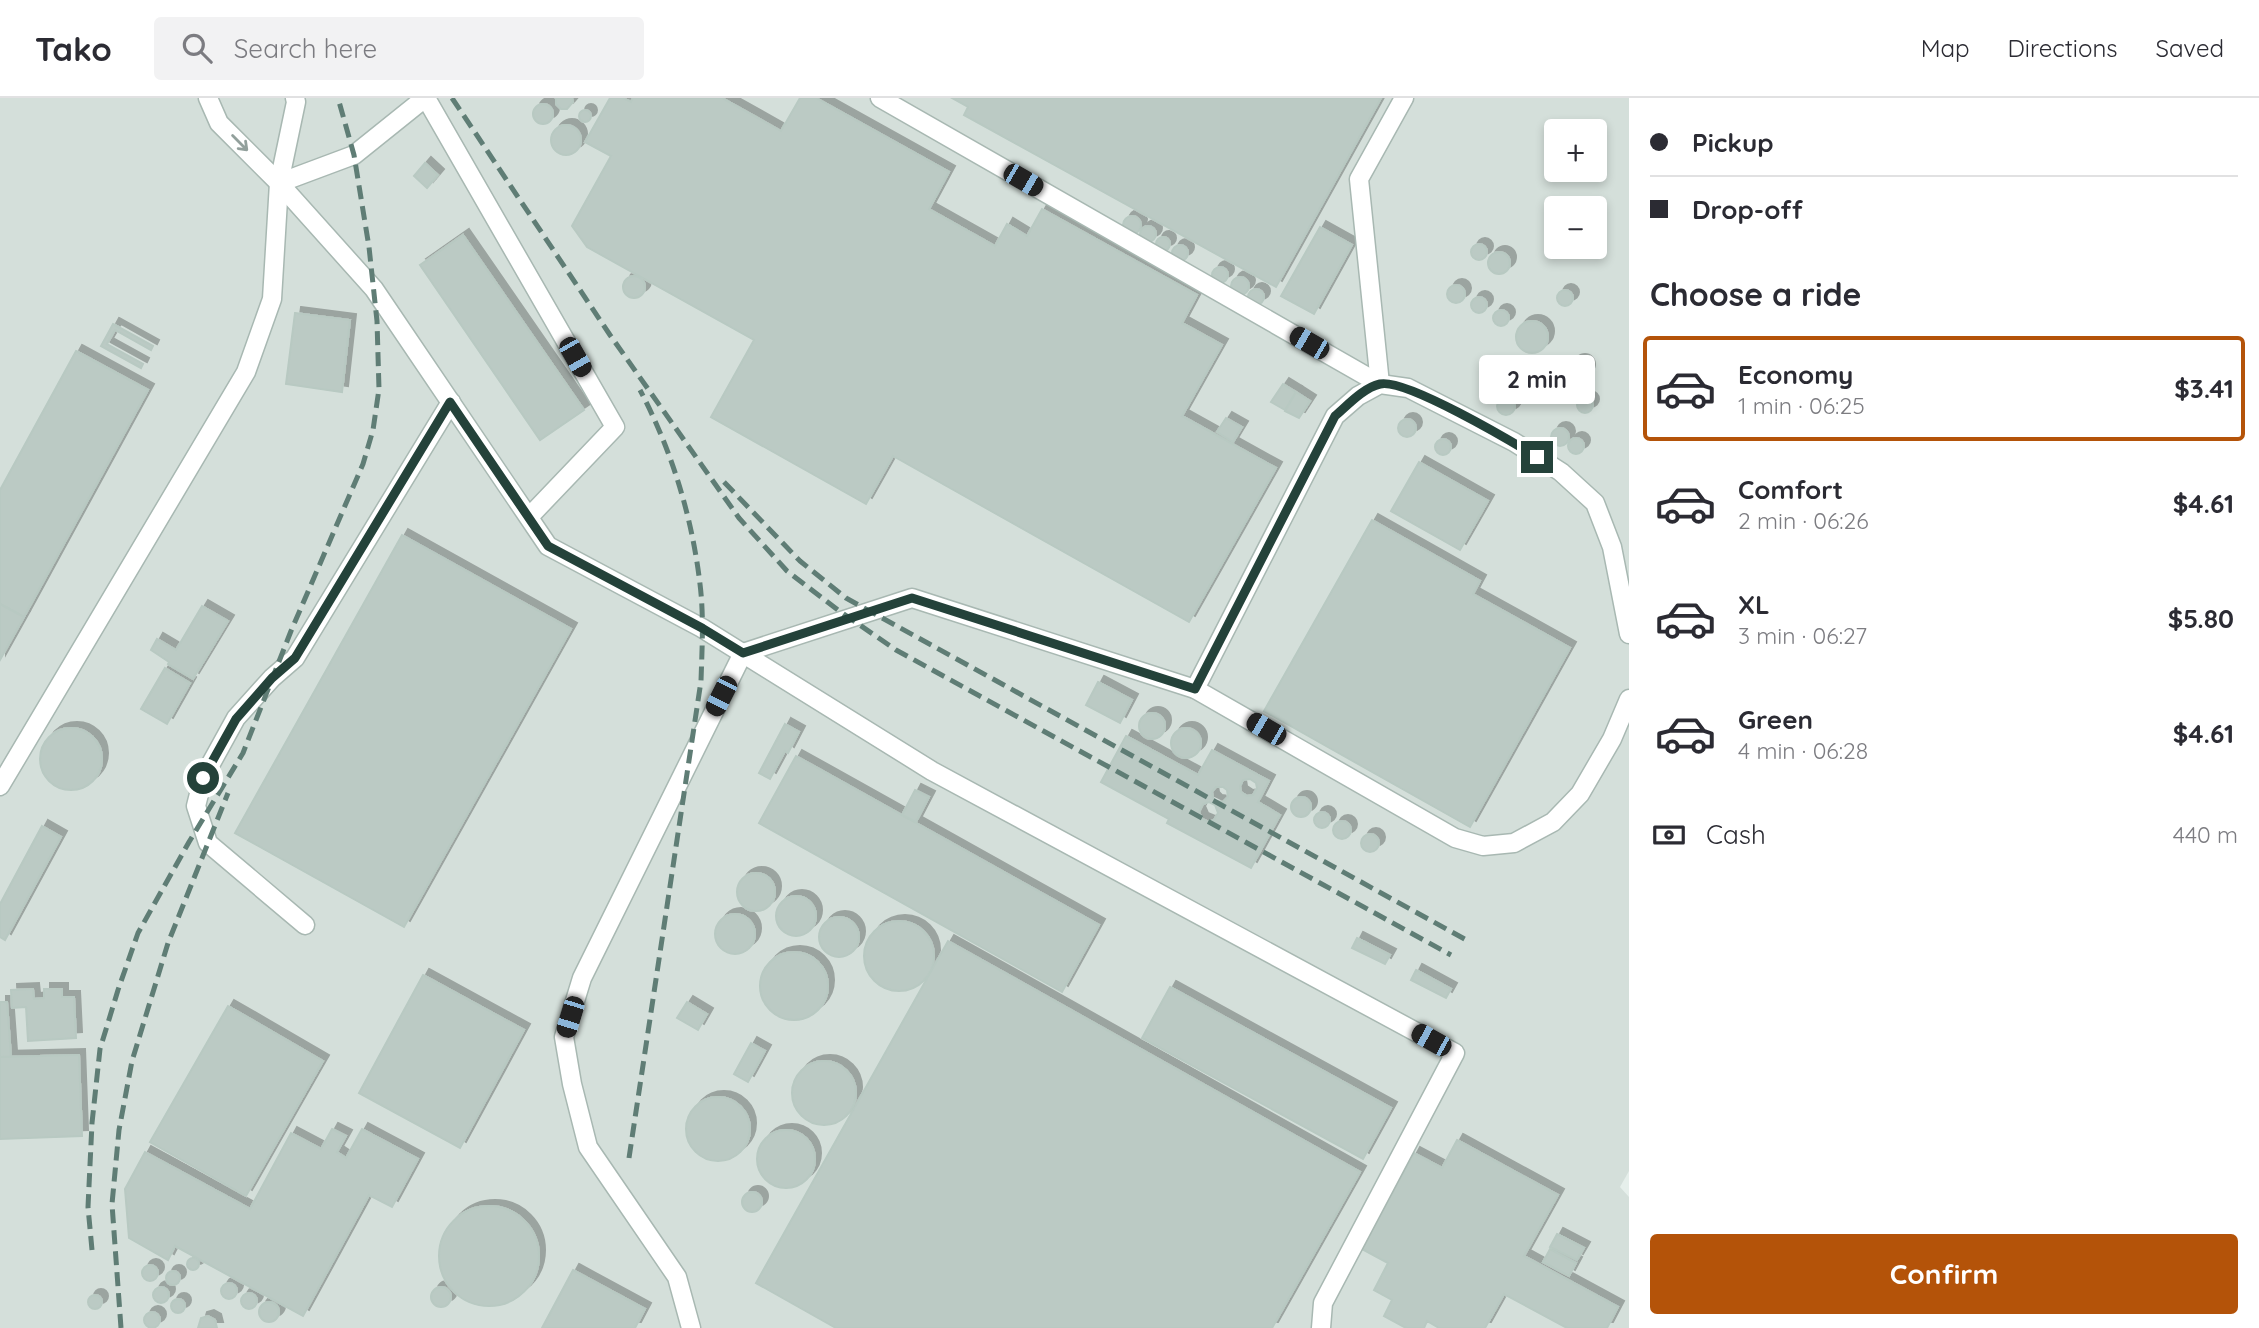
<!DOCTYPE html>
<meta charset="utf-8">
<style>
:root{--surface:#fff;--page:#f2f2f3;--text:#2b2b33;--muted:#7c7c81;--line:#e1e1e2;--accent:#b45309}
body{margin:0;font-family:Quicksand,sans-serif;background:var(--page);color:var(--text);height:100vh;display:flex;flex-direction:column;font-size:26px;white-space:nowrap}
*{box-sizing:border-box;margin:0}
p{font-size:23px;color:var(--muted)}
.icon{flex:none;width:38px;height:38px;fill:none;stroke:currentColor;stroke-width:2;stroke-linecap:round;stroke-linejoin:round}
.map{position:relative;flex:1;overflow:hidden}
.panel{display:flex;flex-direction:column;background:var(--surface);width:630px}
.panel>*{flex:none}
.banner{display:grid;align-content:center;height:154px;padding:0 21px;background:var(--surface)}
.tools{position:absolute;left:1544px;top:21px;display:grid;gap:14px}
.tools a{display:grid;place-items:center;width:63px;height:63px;border-radius:7px;background:var(--surface);box-shadow:0 4px 10px #0003;font-size:35px}
.end{position:absolute;width:32px;height:32px;margin:-16px;border:9px solid #24423a;background:#fff;box-shadow:0 0 0 4px #fff}
.from{border-radius:50%}
.bubble{position:absolute;height:49px;border-radius:7px;background:var(--surface);box-shadow:0 4px 10px #0003;font-size:23px;font-weight:700;line-height:49px;text-align:center}
.car{position:absolute;width:21px;height:42px;margin:-21px -10px;border-radius:9px;box-shadow:0 0 5px 2px #0007;background:linear-gradient(#222 24%,#8ab4d8 0 40%,#222 0 76%,#8ab4d8 0 86%,#222 0)}
.banner b{display:flex;align-items:center;gap:24px;height:66px;font-size:26px}
.banner b+b{border-top:2px solid var(--line)}
.banner i{width:18px;height:18px;background:var(--text)}
ul{padding:0;list-style:none}
li{display:flex;align-items:center;gap:21px;height:105px;margin:0 14px 10px;padding:0 7px;border:4px solid transparent;border-radius:7px}
li div{flex:1}
li b{display:block;font-size:26px}
li em{font-style:normal;font-weight:700}
li.selected{border-color:var(--accent)}
li>.icon{width:63px;height:63px;stroke-width:1.5}
h2{padding:0 21px;font-size:32px;line-height:84px}
.pay{display:flex;align-items:center;gap:18px;height:77px;padding:0 21px;font-size:26px}
.pay p{margin-inline-start:auto}
.cta{display:flex;gap:14px;margin-top:auto;padding:14px 21px}
.cta a{flex:1;height:80px;border-radius:7px;background:var(--accent);color:#fff;font-size:28px;font-weight:700;line-height:80px;text-align:center}
header{display:flex;align-items:center;gap:42px;box-sizing:border-box;height:98px;padding:0 35px;background:var(--surface);border-bottom:2px solid var(--line)}
header strong{font-size:33px}
nav{display:flex;gap:38px;margin-inline-start:auto;font-size:24px}
.search{width:490px;height:63px;background:var(--page);display:flex;align-items:center;gap:18px;box-sizing:border-box;padding:0 24px;border-radius:7px;color:var(--muted);font-size:26px}
main{display:flex;flex:1;min-height:0}
.map>svg:first-child{display:block}
.built{fill:#d4dfda;fill-rule:evenodd}
.building{fill:#bbcac4;stroke:#b8c9c2;stroke-width:2;fill-rule:evenodd;filter:url(#shadow)}
.lines{fill:none;stroke-linecap:round;stroke-linejoin:round}
.service-casing{stroke:#a8b8b2;stroke-width:21}
.service{stroke:#fff;stroke-width:18}
.rail{stroke:#5f7d75;stroke-width:5;stroke-dasharray:14 7;stroke-linecap:butt}
.oneway{stroke:#92a09c}
.route{stroke:#24423a;stroke-width:9}
</style>
<header>
<strong>Tako</strong>
<div class="search"><svg class="icon" aria-label="search" viewBox="0 0 24 24"><circle cx="10" cy="10" r="6"/><path d="M15 15l6 6"/></svg>Search here</div>
<nav><a>Map</a><a>Directions</a><a>Saved</a></nav>
</header>
<main>
<div class="map">
<svg width="1629" height="1230" viewBox="0 0 1629 1230">
<defs>
<filter id="shadow"><feDropShadow dx="6" dy="-6" stdDeviation="0" flood-color="#0004"/></filter>
</defs>
<rect width="100%" height="100%" fill="#e6efeb"/>
<path class="built" d="M0,0H1629V1073L1620,1089L1629,1099V1230H0ZM1556,33H1594V72H1556ZM1556,110H1594V149H1556Z"/>
<g class="building">
<path d="M556,0H572L573,4L567,11H561L556,6Z"/>
<path d="M610,0H623L631,4L633,0H722L781,33L800,0H816L949,74L929,111L995,148L1007,126L1027,138L1042,111L1197,197L1182,225L1222,247L1182,318L1276,370L1189,524L893,358L866,406L711,319L754,242L587,149L572,128L611,58L585,44Z"/>
<path d="M952,0H1381L1276,189L964,17L968,9Z"/>
<circle cx="543" cy="16" r="10"/>
<circle cx="585" cy="18" r="6"/>
<circle cx="566" cy="42" r="15"/>
<path d="M425,65L438,77L427,90L414,78Z"/>
<circle cx="1132" cy="127" r="9"/>
<circle cx="1148" cy="136" r="8"/>
<path d="M1320,129L1352,147L1314,216L1281,198Z"/>
<path d="M463,137L584,312L540,342L420,167Z"/>
<circle cx="1163" cy="146" r="7"/>
<circle cx="1479" cy="154" r="8"/>
<circle cx="1180" cy="155" r="8"/>
<circle cx="1499" cy="165" r="11"/>
<circle cx="1220" cy="177" r="8"/>
<circle cx="634" cy="189" r="11"/>
<circle cx="1240" cy="188" r="9"/>
<circle cx="1456" cy="196" r="9"/>
<circle cx="1256" cy="199" r="8"/>
<circle cx="1565" cy="200" r="8"/>
<circle cx="1479" cy="207" r="8"/>
<circle cx="1501" cy="220" r="8"/>
<path d="M295,215L350,222L342,294L286,286Z"/>
<circle cx="1532" cy="239" r="16"/>
<path d="M113,226L153,248L151,252L115,232L107,246L143,266L141,270L101,248Z"/>
<path d="M76,253L148,292L24,519L0,506V392Z"/>
<circle cx="1579" cy="272" r="10"/>
<circle cx="1524" cy="273" r="8"/>
<path d="M1283,286L1296,294L1285,312L1271,304Z"/>
<circle cx="1563" cy="295" r="8"/>
<path d="M1296,294L1310,303L1299,320L1285,313Z"/>
<circle cx="1585" cy="307" r="8"/>
<circle cx="1506" cy="308" r="9"/>
<path d="M1226,320L1242,329L1233,344L1217,334Z"/>
<circle cx="1407" cy="330" r="9"/>
<circle cx="1560" cy="339" r="9"/>
<circle cx="1576" cy="348" r="8"/>
<circle cx="1443" cy="349" r="8"/>
<path d="M1419,364L1488,403L1460,452L1391,413Z"/>
<path d="M1372,422L1480,483L1473,496L1570,550L1470,729L1264,613Z"/>
<path d="M402,437L571,531L404,829L235,735Z"/>
<path d="M0,506L24,519L0,562Z"/>
<path d="M202,508L228,523L193,581L168,566L169,564L151,552L157,541L176,552Z"/>
<path d="M165,570L190,585L167,626L141,611Z"/>
<path d="M1098,584L1132,602L1120,625L1086,607Z"/>
<circle cx="1152" cy="628" r="13"/>
<path d="M785,626L799,634L788,655L785,653L770,681L759,675Z"/>
<circle cx="71" cy="661" r="31"/>
<circle cx="1186" cy="645" r="15"/>
<path d="M1126,638L1198,677L1212,652L1269,683L1258,704L1280,717L1251,770L1167,725L1169,721L1101,684ZM1250,681L1256,685L1257,690L1253,697L1247,698L1241,694L1240,688L1243,682ZM1216,689H1223L1227,692L1228,699L1223,704L1216,703L1213,700L1212,694ZM1209,704L1215,707L1218,715L1214,722L1209,724L1202,721L1199,714L1203,706Z"/>
<path d="M796,658L1099,827L1062,894L759,725Z"/>
<path d="M915,692L929,699L916,724L902,717Z"/>
<circle cx="1301" cy="709" r="10"/>
<circle cx="1322" cy="722" r="8"/>
<circle cx="1342" cy="732" r="9"/>
<path d="M42,728L61,739L5,842L0,839V806Z"/>
<circle cx="1370" cy="745" r="9"/>
<circle cx="756" cy="794" r="19"/>
<circle cx="796" cy="818" r="20"/>
<circle cx="735" cy="836" r="20"/>
<circle cx="839" cy="839" r="20"/>
<circle cx="899" cy="858" r="35"/>
<path d="M1357,840L1390,857L1385,866L1352,850Z"/>
<path d="M948,843L1360,1074L1272,1230H836L756,1185Z"/>
<circle cx="794" cy="888" r="34"/>
<path d="M1416,872L1451,891L1446,900L1411,882Z"/>
<path d="M423,877L524,932L460,1050L359,995Z"/>
<path d="M1170,889L1391,1010L1363,1061L1142,940Z"/>
<path d="M33,891L34,901L44,900V891H62V899H74L76,940L28,943L26,909L12,910L11,892Z"/>
<path d="M0,904H7L11,959H0Z"/>
<path d="M687,904L707,916L698,932L677,920Z"/>
<path d="M228,908L323,963L246,1098L150,1044Z"/>
<path d="M751,945L765,953L748,984L734,976Z"/>
<path d="M79,957L82,1038L0,1041V959Z"/>
<circle cx="824" cy="995" r="32"/>
<circle cx="718" cy="1031" r="32"/>
<path d="M332,1031L346,1038L337,1054L346,1060L362,1031L418,1061L392,1109L369,1097L303,1218L175,1148L168,1162L129,1140L125,1091L145,1054L250,1111L291,1035L321,1051Z"/>
<circle cx="786" cy="1061" r="29"/>
<path d="M1457,1042L1558,1097L1524,1158L1618,1209L1607,1230H1567L1504,1196L1485,1230H1439L1427,1223L1424,1230H1406L1384,1218L1392,1202L1374,1192L1388,1165L1362,1151L1414,1055L1442,1070Z"/>
<circle cx="752" cy="1104" r="10"/>
<circle cx="489" cy="1158" r="50"/>
<path d="M1557,1136L1584,1150L1577,1162L1550,1149Z"/>
<path d="M1550,1151L1576,1165L1569,1178L1543,1164Z"/>
<circle cx="193" cy="1166" r="6"/>
<circle cx="150" cy="1175" r="8"/>
<path d="M573,1172L645,1211L635,1230H542Z"/>
<circle cx="173" cy="1180" r="7"/>
<circle cx="229" cy="1193" r="8"/>
<circle cx="441" cy="1199" r="10"/>
<circle cx="161" cy="1197" r="8"/>
<circle cx="249" cy="1203" r="8"/>
<circle cx="95" cy="1204" r="7"/>
<circle cx="178" cy="1208" r="7"/>
<circle cx="269" cy="1214" r="10"/>
<circle cx="152" cy="1222" r="8"/>
<path d="M208,1218L215,1222L217,1230H198L201,1220Z"/>
</g>
<g class="lines">
<defs>
<g id="service">
<path d="M208,0L219,25L279,85L374,191L548,448L702,530L932,673L1455,955L1323,1205L1321,1230"/>
<path d="M426,0L615,329L529,419"/>
<path d="M880,0L1380,286"/>
<path d="M279,85L354,57L425,0"/>
<path d="M1380,286L1359,81L1404,0"/>
<path d="M1195,591L1335,318L1358,298L1380,286L1408,290L1514,344L1561,374L1595,405L1612,449L1629,536"/>
<path d="M0,688L246,274L272,201L279,85L296,4L295,0"/>
<path d="M305,827L208,745L196,708L203,680L236,620L272,580L295,560L451,304"/>
<path d="M691,1230L677,1179L588,1049L572,986L564,939L582,880L743,555L912,500L1195,591L1455,740L1483,748L1514,745L1553,724L1580,696L1612,641L1629,601"/>
</g>
</defs>
<use href="#service" class="service-casing"/>
<use href="#service" class="service"/>
<g class="rail">
<path d="M452,0L610,237L739,420L787,473L838,512L896,552L1451,857"/>
<path d="M724,384L800,463L846,500L1470,844"/>
<path d="M629,1060L701,583C702,551 704,518 700,486C692,419 672,353 640,292"/>
<path d="M92,1152L88,1109L92,1025L100,951L118,892L138,835L189,744L243,655L291,533L363,366L373,332L379,291L377,223L369,149L354,57L338,0"/>
<path d="M121,1230L112,1106L119,1032L132,963L168,845L228,695"/>
</g>
</g>
<defs><path id="oneway-shaft" d="M-6 0H5M1.5-3L5.5 0L1.5 3" fill="none" stroke-width="1.6" stroke-linecap="round" stroke-linejoin="round" transform="scale(1.75)"/></defs>
<use class="oneway" href="#oneway-shaft" transform="translate(240 45) rotate(45)"/>
<g class="lines">
<path class="route" d="M203,680L236,621L272,580L295,560L450,304L548,448L702,530L743,555L912,500L1195,591L1335,318C1348,307 1363,290 1380,286C1405,280 1511,343 1537,359"/>
</g>
</svg>
<div class="tools">
<a>+</a>
<a>−</a>
</div>
<i class="end from" style="left:203px;top:680px"></i>
<i class="end" style="left:1537px;top:359px"></i>
<div class="bubble" style="left:1479px;top:257px;width:116px">2 min</div>
<i class="car" style="left:1023px;top:82px;rotate:120deg"></i>
<i class="car" style="left:1309px;top:245px;rotate:300deg"></i>
<i class="car" style="left:575px;top:259px;rotate:150deg"></i>
<i class="car" style="left:721px;top:598px;rotate:207deg"></i>
<i class="car" style="left:1266px;top:631px;rotate:300deg"></i>
<i class="car" style="left:570px;top:919px;rotate:197deg"></i>
<i class="car" style="left:1431px;top:942px;rotate:299deg"></i>
</div>
<section class="panel">
<div class="banner">
<b><i class="from"></i>Pickup</b>
<b><i></i>Drop-off</b>
</div>
<h2>Choose a ride</h2>
<ul>
<li class="selected"><svg class="icon" aria-label="car" viewBox="0 0 24 24"><path d="M5 17H2v-5l4-1 3-4h7l3 4 3 1v5h-3M9 17h6M6 11h13"/><circle cx="7" cy="17" r="2"/><circle cx="17" cy="17" r="2"/></svg><div><b>Economy</b><p>1 min · 06:25</p></div><em>$3.41</em></li>
<li><svg class="icon" aria-label="car" viewBox="0 0 24 24"><path d="M5 17H2v-5l4-1 3-4h7l3 4 3 1v5h-3M9 17h6M6 11h13"/><circle cx="7" cy="17" r="2"/><circle cx="17" cy="17" r="2"/></svg><div><b>Comfort</b><p>2 min · 06:26</p></div><em>$4.61</em></li>
<li><svg class="icon" aria-label="car" viewBox="0 0 24 24"><path d="M5 17H2v-5l4-1 3-4h7l3 4 3 1v5h-3M9 17h6M6 11h13"/><circle cx="7" cy="17" r="2"/><circle cx="17" cy="17" r="2"/></svg><div><b>XL</b><p>3 min · 06:27</p></div><em>$5.80</em></li>
<li><svg class="icon" aria-label="car" viewBox="0 0 24 24"><path d="M5 17H2v-5l4-1 3-4h7l3 4 3 1v5h-3M9 17h6M6 11h13"/><circle cx="7" cy="17" r="2"/><circle cx="17" cy="17" r="2"/></svg><div><b>Green</b><p>4 min · 06:28</p></div><em>$4.61</em></li>
</ul>
<div class="pay"><svg class="icon" aria-label="cash" viewBox="0 0 24 24"><path d="M3 7h18v10H3z"/><circle cx="12" cy="12" r="2"/></svg>Cash<p>440 m</p></div>
<div class="cta"><a>Confirm</a></div>
</section>
</main>
